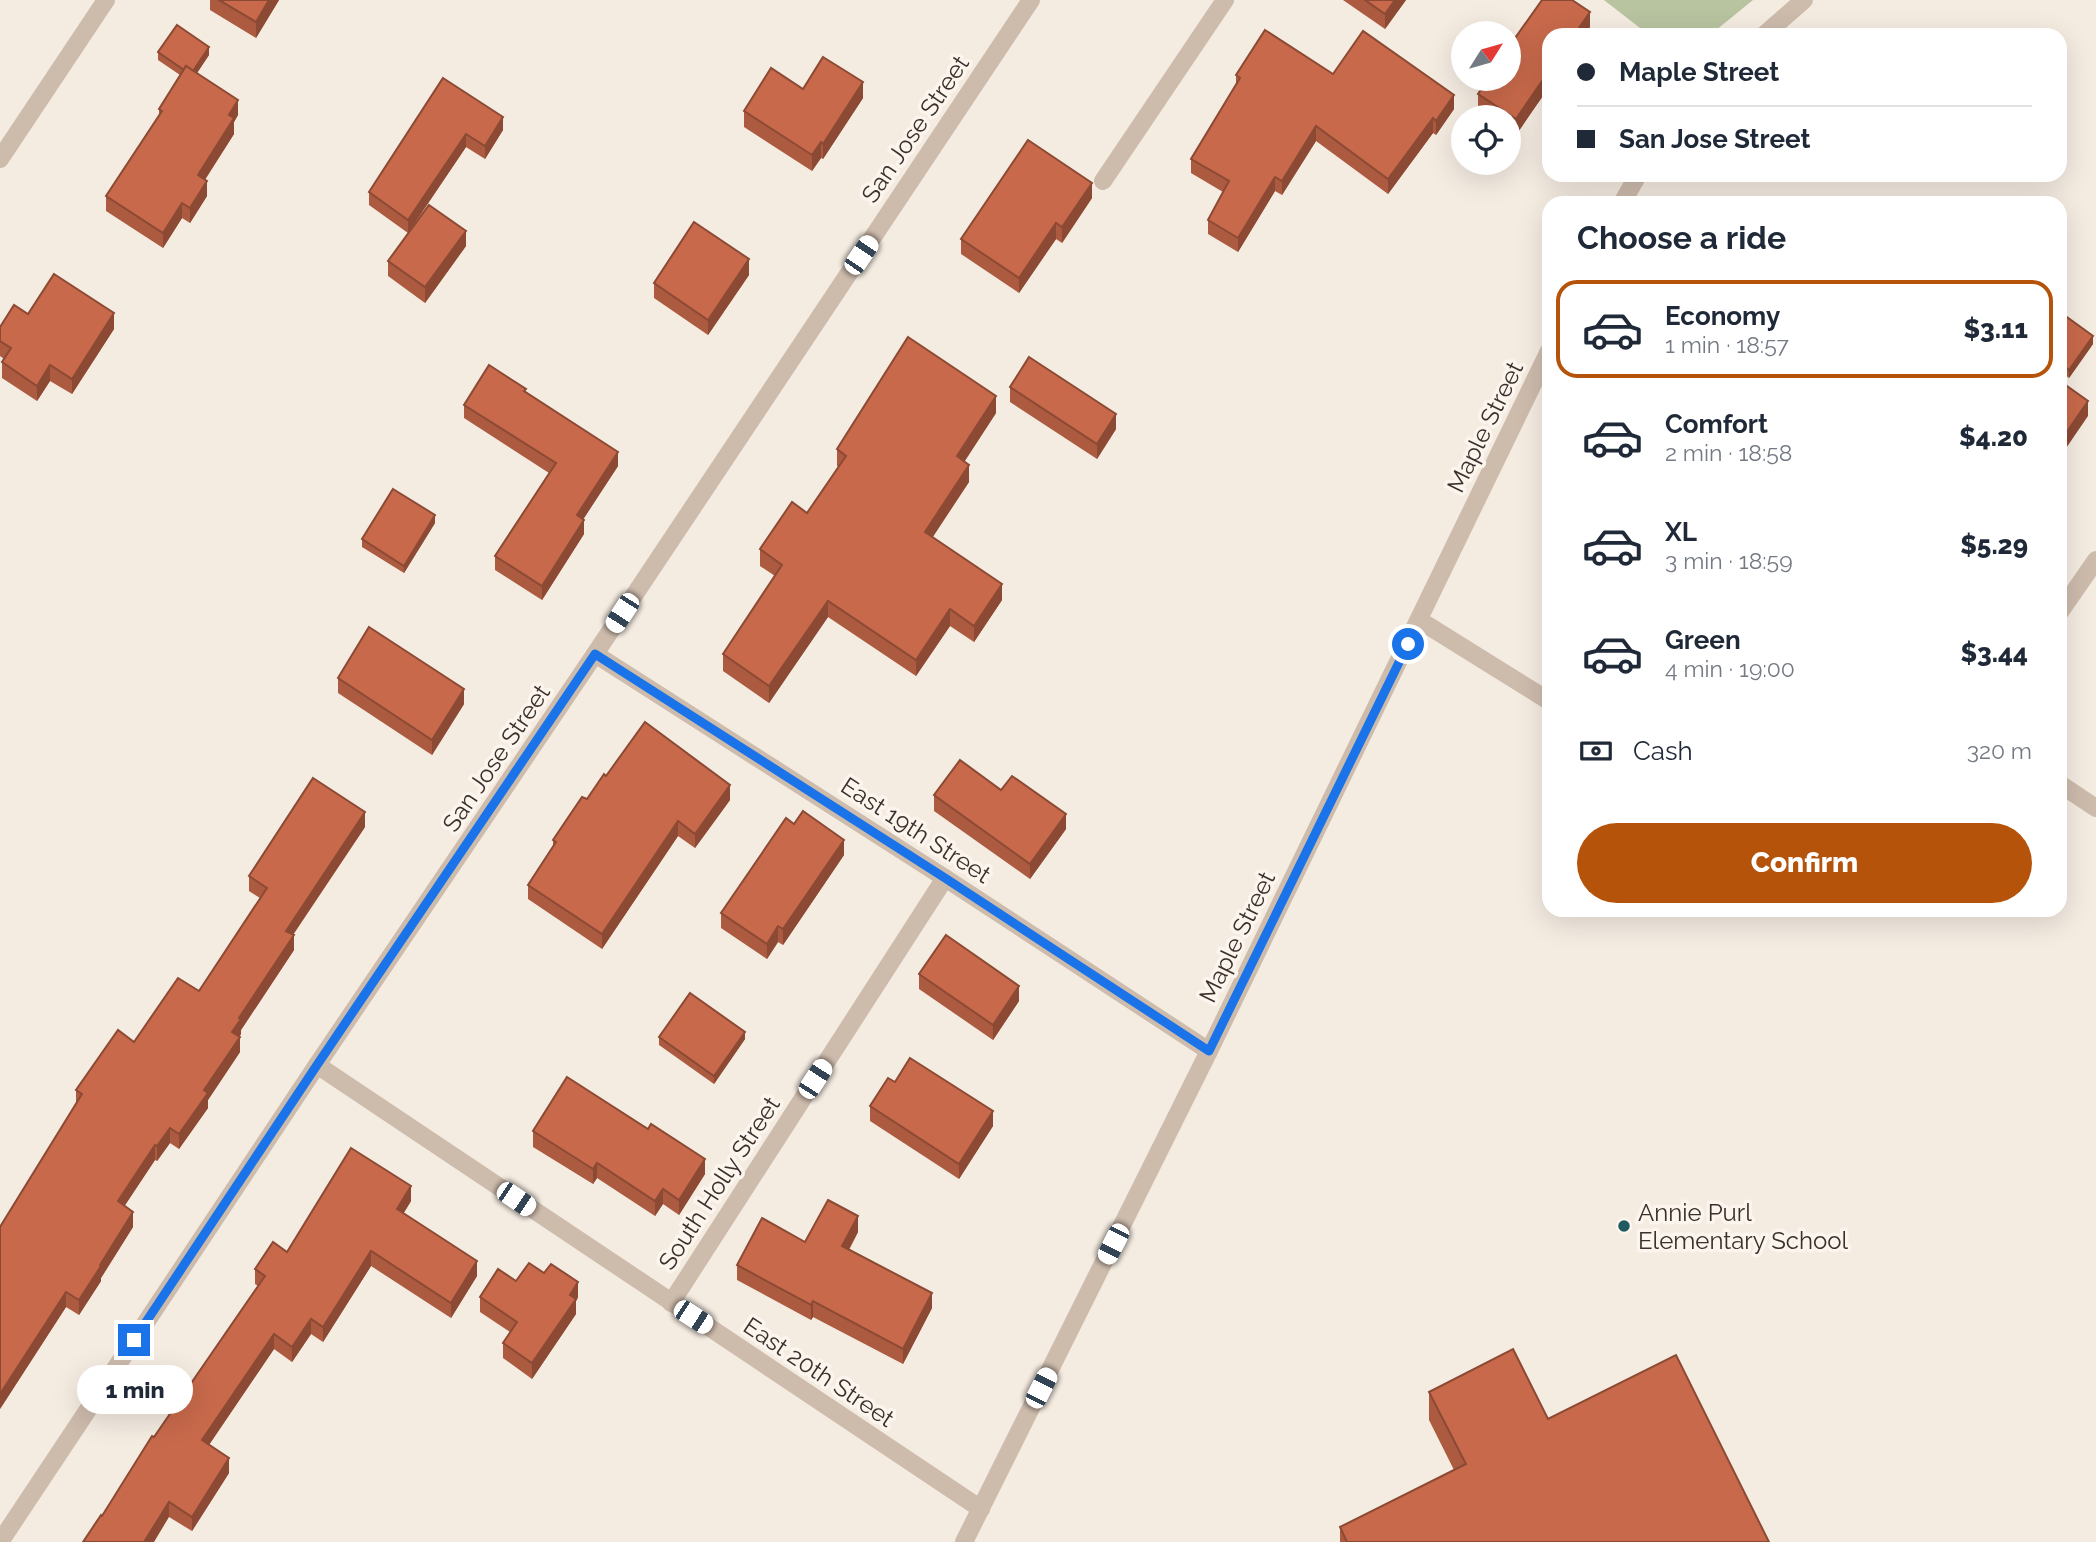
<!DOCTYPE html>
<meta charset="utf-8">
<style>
:root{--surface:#fff;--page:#f6f6f7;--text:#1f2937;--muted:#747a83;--line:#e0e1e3;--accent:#b45309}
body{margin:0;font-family:Raleway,sans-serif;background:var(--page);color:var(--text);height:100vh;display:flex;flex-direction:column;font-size:26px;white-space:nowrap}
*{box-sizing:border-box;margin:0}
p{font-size:23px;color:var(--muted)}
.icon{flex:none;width:38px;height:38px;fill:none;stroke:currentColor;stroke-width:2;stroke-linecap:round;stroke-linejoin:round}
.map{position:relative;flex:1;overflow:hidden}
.side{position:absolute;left:1542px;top:196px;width:525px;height:721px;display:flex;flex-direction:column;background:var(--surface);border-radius:21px;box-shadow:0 7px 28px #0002}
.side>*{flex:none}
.hud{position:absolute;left:1542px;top:28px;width:525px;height:154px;border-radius:21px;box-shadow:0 7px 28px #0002;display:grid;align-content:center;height:154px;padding:0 35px;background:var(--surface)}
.needle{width:46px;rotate:53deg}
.controls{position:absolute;left:1451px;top:21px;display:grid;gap:14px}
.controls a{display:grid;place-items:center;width:70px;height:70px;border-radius:50%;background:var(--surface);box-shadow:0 7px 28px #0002;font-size:35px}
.end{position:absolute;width:32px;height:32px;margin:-16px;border:9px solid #1a73e8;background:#fff;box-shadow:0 0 0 4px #fff}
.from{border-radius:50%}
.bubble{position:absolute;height:49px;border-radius:24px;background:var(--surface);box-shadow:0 7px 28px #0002;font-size:23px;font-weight:800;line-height:49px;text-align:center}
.car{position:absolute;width:21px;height:42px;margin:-21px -10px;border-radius:9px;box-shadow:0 0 5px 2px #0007;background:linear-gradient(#fff 24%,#345 0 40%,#fff 0 76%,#345 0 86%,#fff 0)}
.hud b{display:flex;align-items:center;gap:24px;height:66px;font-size:26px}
.hud b+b{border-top:2px solid var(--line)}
.hud i{width:18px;height:18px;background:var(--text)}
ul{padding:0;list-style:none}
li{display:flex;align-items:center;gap:21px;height:98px;margin:0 14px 10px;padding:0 21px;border:4px solid transparent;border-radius:21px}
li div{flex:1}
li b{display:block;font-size:26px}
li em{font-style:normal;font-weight:800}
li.active{border-color:var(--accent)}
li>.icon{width:63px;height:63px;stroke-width:1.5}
h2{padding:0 35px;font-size:32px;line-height:84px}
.pay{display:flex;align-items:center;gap:18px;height:77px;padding:0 35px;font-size:26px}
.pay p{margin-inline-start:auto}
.primary-button{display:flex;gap:14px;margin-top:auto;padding:14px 35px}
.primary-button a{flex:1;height:80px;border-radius:42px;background:var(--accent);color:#fff;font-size:28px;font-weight:800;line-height:80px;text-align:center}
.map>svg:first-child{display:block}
.green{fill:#b8c4a0}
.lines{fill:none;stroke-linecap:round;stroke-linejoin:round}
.minor{stroke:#cdbbac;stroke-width:18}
.wall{fill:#ac5a40}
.shaded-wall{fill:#8c4a34}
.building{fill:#c8694b;stroke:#8c4a34;stroke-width:2}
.route{stroke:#1a73e8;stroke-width:9}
.poi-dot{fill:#1f5a5e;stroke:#fbf5ee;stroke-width:2.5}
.labels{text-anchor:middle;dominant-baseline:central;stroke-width:7;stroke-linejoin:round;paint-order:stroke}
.street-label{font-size:24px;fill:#3b302b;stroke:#fbf5ee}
.poi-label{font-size:24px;fill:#3b302b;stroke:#fbf5ee;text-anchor:start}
</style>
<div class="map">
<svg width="2096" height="1542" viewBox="0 0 2096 1542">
<rect width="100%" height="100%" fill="#f4ebe1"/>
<path class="green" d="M1604,0H1753L1710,35H1649Z"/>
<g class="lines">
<g class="minor">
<path d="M1764,35L1804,0"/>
<path d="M0,159L106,0"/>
<path d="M1103,181L1225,0"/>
<path d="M1622,203L1638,175"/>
<path d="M2060,612L2096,560"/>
<path d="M1419,620L1549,701"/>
<path d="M595,654L945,878L1209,1051"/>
<path d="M2060,784L2096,808"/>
<path d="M317,1065L981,1509"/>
<path d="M671,1303L945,878"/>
<path d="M0,1542L317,1065L595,654L1031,0"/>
<path d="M964,1542L1209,1051L1549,351"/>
</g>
</g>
<g class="wall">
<path d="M210,0H279L256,38L210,10Z"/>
<path d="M1343,0H1406L1385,29Z"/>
<path d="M1542,0H1572L1590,12V27L1584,35H1549V87L1516,135L1508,130V117H1490L1478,109V94L1488,79H1508V48Z"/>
<path d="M158,52L209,55L197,73L238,115L234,122V134L205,180L207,196L190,223L182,218L163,248L106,211V196L159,115V109L180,75L158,60Z"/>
<path d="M1333,74L1454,109L1436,135L1433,133L1388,194L1316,141L1282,195L1275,191L1238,252L1208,234V220L1223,192L1191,173V159L1236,85V75Z"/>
<path d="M443,78L503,130L485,159L466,147L408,233L369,205V192Z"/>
<path d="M803,89L863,98L823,159L821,158L812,171L744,127V111Z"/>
<path d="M1092,198L1062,243L1056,239L1019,293L961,254V239Z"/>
<path d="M466,246L425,303L388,276V261Z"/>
<path d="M749,275L708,335L654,298V283Z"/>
<path d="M2060,312L2093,344L2069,378L2060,371Z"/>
<path d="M28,314L114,329L72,394L50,381L37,401L2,378V362L4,359L0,356V327Z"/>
<path d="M1010,387L1116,429L1097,459L1010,402Z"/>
<path d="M526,392L618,466L583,519L584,534L542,600L495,570V556L549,473L464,418V405Z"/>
<path d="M996,413L964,462L969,482L932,537L1002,600L974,642L950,626L916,676L828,617L769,703L723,671V654L775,576L760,566V549L807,513L839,467L837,466V449Z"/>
<path d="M435,523L404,573L362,547V539Z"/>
<path d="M338,678L464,704L432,755L338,693Z"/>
<path d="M606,776L730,800L695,848L678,836L602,949L528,899V885L553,847V840Z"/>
<path d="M934,795L1066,829L1030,879L934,811Z"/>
<path d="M794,824L844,855L783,945L778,942L767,959L721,928V913Z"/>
<path d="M365,827L293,935L294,950L241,1030V1034L239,1037L240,1052L208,1100V1108L179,1149L170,1143L157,1161L155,1160L124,1206L133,1227L101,1278V1281L79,1315L66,1307L0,1409L76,1103V1090L134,1042L199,991L260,898L249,891V876Z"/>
<path d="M919,974L1019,1001L993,1040L919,989Z"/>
<path d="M659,1037L745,1039L714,1084L659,1045Z"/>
<path d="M895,1082L993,1126L959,1179L870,1121V1106Z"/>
<path d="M533,1131L705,1174L679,1215L663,1204L655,1216L597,1178L593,1184L533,1147Z"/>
<path d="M411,1201L403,1214L477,1276L451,1318L371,1266L323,1342L311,1334L292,1362L274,1349L209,1445L229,1473L192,1531L169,1517L102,1516L258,1286L255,1284V1269L287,1252Z"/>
<path d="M858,1232L849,1250L932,1308L903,1364L813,1317L811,1320L737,1280V1265L805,1242Z"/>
<path d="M516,1281L578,1297L576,1301V1314L532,1379L503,1358V1343L510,1332L480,1312V1297Z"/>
<path d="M1429,1392L1548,1419L1769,1542H1340V1527L1454,1470L1429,1420Z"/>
</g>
<g class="shaded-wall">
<path d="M269,0H279L256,38V22Z"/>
<path d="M1395,0H1406L1385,29V14Z"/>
<path d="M1590,12V27L1584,35H1574Z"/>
<path d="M209,47V55L191,82V74Z"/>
<path d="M1549,71V87L1516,135V119Z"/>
<path d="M863,82V98L823,159V144Z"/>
<path d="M1454,95V109L1436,135V121Z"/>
<path d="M238,100V115L234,122V134L198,190V175L229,115Z"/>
<path d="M503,117V130L485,159V146Z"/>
<path d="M1433,118V133L1388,194V179Z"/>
<path d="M1316,126V141L1282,195V181Z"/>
<path d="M466,134V147L408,233V220Z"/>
<path d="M821,142V158L812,171V155Z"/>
<path d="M1275,177V191L1238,252V238Z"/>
<path d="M207,181V196L190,223V208Z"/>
<path d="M1092,183V198L1062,243V227Z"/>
<path d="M182,203V218L163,248V233Z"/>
<path d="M1056,223V239L1019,293V278Z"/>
<path d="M466,231V246L425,303V287Z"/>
<path d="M749,259V275L708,335V320Z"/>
<path d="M114,313V329L72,394V379Z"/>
<path d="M2093,336V344L2069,378V370Z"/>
<path d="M50,365V381L37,401V386Z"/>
<path d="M996,396V413L957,473V456Z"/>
<path d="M2088,401V416L2060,457V442Z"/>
<path d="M1116,414V429L1097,459V444Z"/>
<path d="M618,452V466L577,529V515Z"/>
<path d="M969,465V482L925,549V532Z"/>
<path d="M435,515V523L404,573V566Z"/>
<path d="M584,520V534L542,600V586Z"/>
<path d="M1002,584V600L974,642V626Z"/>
<path d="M828,601V617L769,703V686Z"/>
<path d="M950,609V626L916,676V660Z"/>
<path d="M464,689V704L432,755V740Z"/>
<path d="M730,785V800L695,848V834Z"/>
<path d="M365,812V827L286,945V931Z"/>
<path d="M1066,814V829L1030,879V864Z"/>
<path d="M678,821V836L602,949V934Z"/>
<path d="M844,840V855L783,945V929Z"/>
<path d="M778,926V942L767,959V944Z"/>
<path d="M294,935V950L241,1030V1034L232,1047V1032L239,1018Z"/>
<path d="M1019,986V1001L993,1040V1025Z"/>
<path d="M745,1032V1039L714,1084V1076Z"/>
<path d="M240,1037V1052L208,1100V1108L179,1149V1134L204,1090Z"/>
<path d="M993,1111V1126L959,1179V1164Z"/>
<path d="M170,1128V1143L157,1161V1146Z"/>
<path d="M155,1145V1160L118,1216V1201Z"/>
<path d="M705,1159V1174L679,1215V1200Z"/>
<path d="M597,1163V1178L593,1184V1169Z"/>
<path d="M411,1186V1201L397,1224V1209Z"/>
<path d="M663,1189V1204L655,1216V1201Z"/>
<path d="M133,1212V1227L101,1278V1281L79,1315V1300L100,1265Z"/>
<path d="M858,1216V1232L842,1262V1246Z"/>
<path d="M371,1251V1266L323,1342V1327Z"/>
<path d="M477,1261V1276L451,1318V1303Z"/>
<path d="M578,1282V1297L576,1301V1314L532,1379V1363L570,1295Z"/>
<path d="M66,1292V1307L0,1409V1394Z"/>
<path d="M932,1293V1308L903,1364V1349Z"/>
<path d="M813,1301V1317L811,1320V1305Z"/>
<path d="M311,1319V1334L292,1362V1347Z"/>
<path d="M274,1334V1349L202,1455V1440Z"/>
<path d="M229,1458V1473L192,1531V1517Z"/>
<path d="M169,1502V1517L154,1542H144Z"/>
</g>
<g class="building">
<path d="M219,0H269L256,22Z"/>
<path d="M1365,0H1395L1385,14Z"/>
<path d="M1542,0H1572L1590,12L1574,35H1549V71L1516,119L1478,94L1488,79H1508V48Z"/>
<path d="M177,25L209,47L193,71L186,66L184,70L158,52Z"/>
<path d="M1265,30L1333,74L1363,31L1454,95L1436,121L1433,118L1388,179L1316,126L1282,181L1275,177L1238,238L1208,220L1229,181L1191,159L1240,78L1236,75Z"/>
<path d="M823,57L863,82L823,144L821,142L812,155L744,111L771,68L803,89Z"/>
<path d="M186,66L238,100L229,115L234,118L198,175L207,181L190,208L182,203L163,233L106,196L162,111L159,109Z"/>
<path d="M443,78L503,117L485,146L466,134L408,220L369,192Z"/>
<path d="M1028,140L1092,183L1062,227L1056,223L1019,278L961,239Z"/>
<path d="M429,205L466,231L425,287L388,261Z"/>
<path d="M694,222L749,259L708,320L654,283Z"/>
<path d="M54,274L114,313L72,379L50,365L37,386L2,362L11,348L0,341V327L14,305L28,314Z"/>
<path d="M2060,312L2093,336L2069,370L2060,363Z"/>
<path d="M908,337L996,396L957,456L969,465L925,532L1002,584L974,626L950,609L916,660L828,601L769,686L723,654L782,565L760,549L792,502L807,513L846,456L837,449Z"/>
<path d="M1029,357L1116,414L1097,444L1010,387Z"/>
<path d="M489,365L526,389L524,391L618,452L577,515L584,520L542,586L495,556L556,463L464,405Z"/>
<path d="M2060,381L2088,401L2060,442Z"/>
<path d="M393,489L435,515L404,566L362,539Z"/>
<path d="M369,627L464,689L432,740L338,678Z"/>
<path d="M645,722L730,785L695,834L678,821L602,934L528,885L556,842L553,840L582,797L587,799L604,774L606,776Z"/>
<path d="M960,760L1001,790L1012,776L1066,814L1030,864L934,795Z"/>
<path d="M313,778L365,812L286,931L294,935L239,1018L241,1019L232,1032L240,1037L204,1090L208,1093L179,1134L170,1128L157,1146L155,1145L118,1201L133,1212L100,1265L101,1266L79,1300L66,1292L0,1394V1227L82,1094L76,1090L118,1030L134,1042L178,978L199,991L267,888L249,876Z"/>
<path d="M803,811L844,840L783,929L778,926L767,944L721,913L786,818L794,824Z"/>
<path d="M946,935L1019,986L993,1025L919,974Z"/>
<path d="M690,993L745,1032L714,1076L659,1037Z"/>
<path d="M910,1058L993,1111L959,1164L870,1106L888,1078L895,1082Z"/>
<path d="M567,1077L648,1129L651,1124L705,1159L679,1200L663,1189L655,1201L597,1163L593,1169L533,1131Z"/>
<path d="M351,1148L411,1186L397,1209L477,1261L451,1303L371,1251L323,1327L311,1319L292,1347L274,1334L202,1440L229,1458L192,1517L169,1502L144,1542H83L101,1515L102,1516L152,1436L154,1437L265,1276L255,1269L273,1242L287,1252Z"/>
<path d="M828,1200L858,1216L842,1246L932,1293L903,1349L813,1301L811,1305L737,1265L762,1218L805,1242Z"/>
<path d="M529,1263L544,1273L551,1264L578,1282L570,1295L576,1299L532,1363L503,1343L517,1322L480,1297L498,1269L516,1281Z"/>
<path d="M1513,1349L1548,1419L1676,1355L1769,1542H1347L1340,1527L1466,1464L1429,1392Z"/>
</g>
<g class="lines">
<path class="route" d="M134,1340L317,1065L595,654L945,878L1209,1051L1408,644"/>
</g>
<circle class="poi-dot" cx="1624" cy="1226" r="7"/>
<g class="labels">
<g class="street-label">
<text transform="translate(915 129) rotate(-56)">San Jose Street</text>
<text transform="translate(1485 427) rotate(-64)">Maple Street</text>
<text transform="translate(496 758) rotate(-56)">San Jose Street</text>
<text transform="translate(916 830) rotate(33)">East 19th Street</text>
<text transform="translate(1237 937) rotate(-64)">Maple Street</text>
<text transform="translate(719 1183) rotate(-57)">South Holly Street</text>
<text transform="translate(819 1372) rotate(34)">East 20th Street</text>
</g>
<g class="poi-label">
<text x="1638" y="1212">Annie Purl<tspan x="1638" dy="28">Elementary School</tspan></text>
</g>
</g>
</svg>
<div class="controls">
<a><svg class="needle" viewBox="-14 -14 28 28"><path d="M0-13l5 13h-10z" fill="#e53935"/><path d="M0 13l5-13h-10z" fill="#747a83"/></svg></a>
<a><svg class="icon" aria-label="locate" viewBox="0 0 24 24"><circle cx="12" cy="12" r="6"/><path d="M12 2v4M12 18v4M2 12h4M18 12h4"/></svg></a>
</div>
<i class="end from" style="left:1408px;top:644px"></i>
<i class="end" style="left:134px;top:1340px"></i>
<div class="bubble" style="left:77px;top:1365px;width:116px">1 min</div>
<i class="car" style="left:861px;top:255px;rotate:34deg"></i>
<i class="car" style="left:622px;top:613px;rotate:213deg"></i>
<i class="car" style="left:815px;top:1079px;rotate:33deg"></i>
<i class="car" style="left:516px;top:1199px;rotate:124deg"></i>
<i class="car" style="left:1113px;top:1244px;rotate:207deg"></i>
<i class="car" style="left:693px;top:1317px;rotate:123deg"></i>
<i class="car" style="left:1041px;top:1388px;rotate:27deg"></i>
<div class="hud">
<b><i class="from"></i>Maple Street</b>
<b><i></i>San Jose Street</b>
</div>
<section class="side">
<h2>Choose a ride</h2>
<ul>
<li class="active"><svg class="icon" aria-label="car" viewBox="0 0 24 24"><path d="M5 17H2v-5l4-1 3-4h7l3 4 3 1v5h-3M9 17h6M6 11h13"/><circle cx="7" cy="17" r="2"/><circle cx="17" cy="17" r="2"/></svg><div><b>Economy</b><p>1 min · 18:57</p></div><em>$3.11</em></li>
<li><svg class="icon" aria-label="car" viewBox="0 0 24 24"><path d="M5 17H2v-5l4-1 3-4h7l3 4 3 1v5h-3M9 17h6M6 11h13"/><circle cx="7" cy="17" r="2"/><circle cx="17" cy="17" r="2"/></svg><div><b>Comfort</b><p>2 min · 18:58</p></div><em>$4.20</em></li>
<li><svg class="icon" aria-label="car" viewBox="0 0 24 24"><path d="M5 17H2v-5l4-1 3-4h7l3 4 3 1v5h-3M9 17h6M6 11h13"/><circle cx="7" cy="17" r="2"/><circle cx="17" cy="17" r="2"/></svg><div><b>XL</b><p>3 min · 18:59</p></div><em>$5.29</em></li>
<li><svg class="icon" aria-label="car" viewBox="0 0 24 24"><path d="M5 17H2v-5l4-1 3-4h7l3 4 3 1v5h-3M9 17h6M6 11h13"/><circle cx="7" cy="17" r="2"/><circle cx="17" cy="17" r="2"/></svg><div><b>Green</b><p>4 min · 19:00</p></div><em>$3.44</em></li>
</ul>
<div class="pay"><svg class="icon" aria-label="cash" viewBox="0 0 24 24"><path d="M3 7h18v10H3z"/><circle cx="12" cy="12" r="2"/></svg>Cash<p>320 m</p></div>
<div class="primary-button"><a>Confirm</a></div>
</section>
</div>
